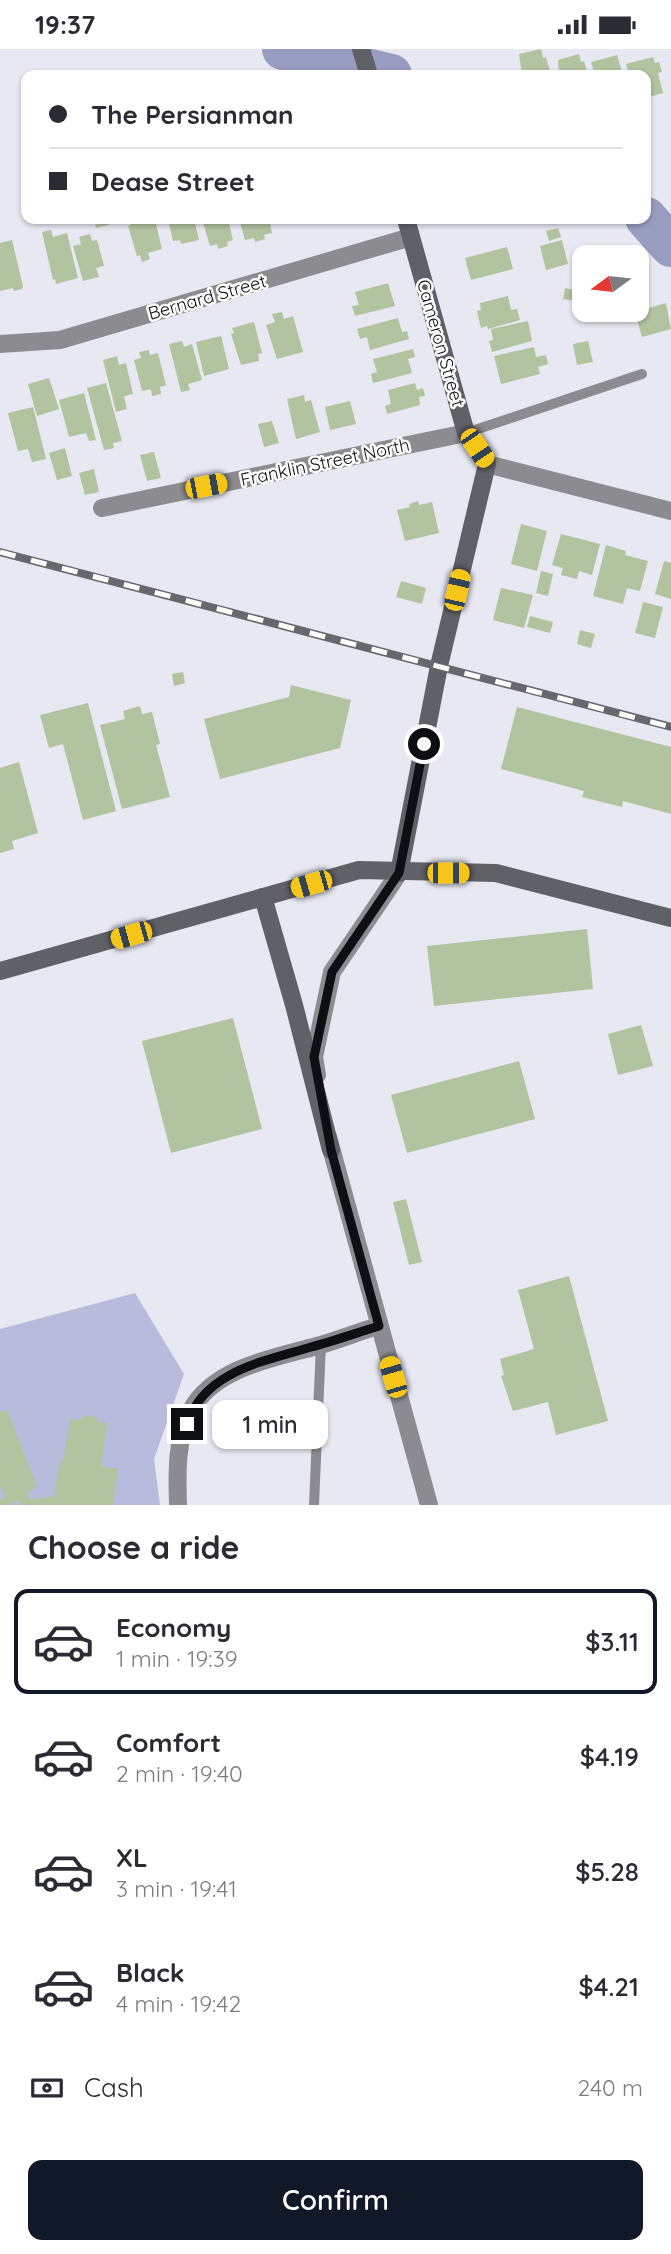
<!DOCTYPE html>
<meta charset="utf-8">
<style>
:root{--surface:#fff;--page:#f7f7f7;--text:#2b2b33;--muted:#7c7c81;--line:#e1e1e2;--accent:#111827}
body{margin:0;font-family:Quicksand,sans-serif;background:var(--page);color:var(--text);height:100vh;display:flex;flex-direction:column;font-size:26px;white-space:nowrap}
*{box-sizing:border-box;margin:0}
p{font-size:23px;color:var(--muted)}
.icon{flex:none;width:38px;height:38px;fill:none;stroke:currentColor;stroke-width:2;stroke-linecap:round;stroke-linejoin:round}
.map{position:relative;height:1456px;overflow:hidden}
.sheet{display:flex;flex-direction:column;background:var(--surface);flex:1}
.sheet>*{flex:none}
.hud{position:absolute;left:21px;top:21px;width:630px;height:154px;border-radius:14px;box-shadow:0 2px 5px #0004;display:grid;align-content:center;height:154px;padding:0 28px;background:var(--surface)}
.needle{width:46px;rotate:255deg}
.buttons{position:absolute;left:572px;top:196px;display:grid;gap:14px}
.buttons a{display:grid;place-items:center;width:77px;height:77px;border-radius:14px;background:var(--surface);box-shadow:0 2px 5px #0004;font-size:35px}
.end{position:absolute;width:32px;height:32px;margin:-16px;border:9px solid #0e0f12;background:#fff;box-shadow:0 0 0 4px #fff}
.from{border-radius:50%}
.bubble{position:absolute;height:49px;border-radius:14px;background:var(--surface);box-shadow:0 2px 5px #0004;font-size:23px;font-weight:600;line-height:49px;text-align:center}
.car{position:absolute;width:21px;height:42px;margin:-21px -10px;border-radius:9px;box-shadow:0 0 5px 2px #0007;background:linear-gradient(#f5c518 24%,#345 0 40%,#f5c518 0 76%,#345 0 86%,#f5c518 0)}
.hud b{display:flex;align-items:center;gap:24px;height:66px;font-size:26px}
.hud b+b{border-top:2px solid var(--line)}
.hud i{width:18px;height:18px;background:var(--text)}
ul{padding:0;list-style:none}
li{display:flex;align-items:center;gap:21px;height:105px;margin:0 14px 10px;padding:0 14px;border:4px solid transparent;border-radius:14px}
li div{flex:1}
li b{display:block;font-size:26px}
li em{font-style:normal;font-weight:600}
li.on{border-color:var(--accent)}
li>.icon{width:63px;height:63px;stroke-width:1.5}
h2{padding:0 28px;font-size:32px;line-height:84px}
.pay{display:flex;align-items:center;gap:18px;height:77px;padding:0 28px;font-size:26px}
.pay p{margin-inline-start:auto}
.action{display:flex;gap:14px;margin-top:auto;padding:14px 28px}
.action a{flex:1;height:80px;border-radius:14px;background:var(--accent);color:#fff;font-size:28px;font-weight:600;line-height:80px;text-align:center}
.status{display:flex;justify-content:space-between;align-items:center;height:49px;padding:0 35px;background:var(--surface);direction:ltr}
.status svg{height:19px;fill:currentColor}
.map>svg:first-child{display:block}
.green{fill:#b8bbdc}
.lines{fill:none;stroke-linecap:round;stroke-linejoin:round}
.river{stroke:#989cc0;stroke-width:42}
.building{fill:#b2c39f}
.lane{stroke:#8c8c90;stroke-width:10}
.street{stroke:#8c8c90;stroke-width:18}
.secondary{stroke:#606166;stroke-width:18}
.rail-casing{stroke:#67686d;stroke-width:8}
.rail{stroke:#fff;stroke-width:5;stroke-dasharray:16;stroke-linecap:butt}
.route{stroke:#0e0f12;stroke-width:9}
.labels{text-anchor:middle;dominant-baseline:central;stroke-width:5;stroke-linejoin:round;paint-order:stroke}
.street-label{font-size:18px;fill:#0e0f12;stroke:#fff}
</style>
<div class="status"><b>19:37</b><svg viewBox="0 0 49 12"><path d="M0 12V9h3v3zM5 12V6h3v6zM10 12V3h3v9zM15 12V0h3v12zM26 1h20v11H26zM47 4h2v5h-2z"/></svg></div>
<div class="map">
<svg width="671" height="1456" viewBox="0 0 671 1456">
<rect width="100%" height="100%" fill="#e7e8f1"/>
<path class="green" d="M135,1244L184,1325L154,1410L160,1456H0V1280Z"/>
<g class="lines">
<g class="river">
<path d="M283,0L391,26"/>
<path d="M646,169L671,197"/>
</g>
</g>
<g class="building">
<path d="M541,0L543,9L546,8L551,26H522L519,5Z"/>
<path d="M579,5L581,13L584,12L588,26H559L558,11Z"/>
<path d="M617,6L623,26H595L591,13Z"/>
<path d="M653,8L655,14L659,13L662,23L658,24L663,44L649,48L651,56L646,57V26H629L626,15Z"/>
<path d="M94,170H114L115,174L96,179Z"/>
<path d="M130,170H152L156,175L162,200L148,204L150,210L142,213L140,206L137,207L128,177L131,176Z"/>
<path d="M168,170H194L199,191L181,195L180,191L173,192Z"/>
<path d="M202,170H228L233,191L227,193L228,197L218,200L217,195L210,197Z"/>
<path d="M239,170H269L272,184L264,186L265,190L255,193L254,189L245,191Z"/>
<path d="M558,179L561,188L549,192L546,182Z"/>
<path d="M51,181L53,188L67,184L78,229L56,235L55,230L53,231L42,183Z"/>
<path d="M90,185L92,192L97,191L104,217L96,219L99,228L83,232L73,197L81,195L79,188Z"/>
<path d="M12,191L23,237L22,240L14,242L13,239L0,242V194Z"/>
<path d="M562,191L568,215L546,221L540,197Z"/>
<path d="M507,198L513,220L471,231L465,209Z"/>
<path d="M388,234L395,257L355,267L352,257L359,256L355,243Z"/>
<path d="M565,239L578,242L577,252L563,250Z"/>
<path d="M508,247L511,261L517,260L520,271L488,280L487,277L481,279L477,262L481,261L480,254Z"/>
<path d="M666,254L671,280L642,288L635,263Z"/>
<path d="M589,261H619V262L591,269Z"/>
<path d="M282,263L284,270L293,267L303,303L277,310L266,276L275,273L272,265Z"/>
<path d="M398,269L402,283L407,282L409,290L370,301L367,288L360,290L357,280Z"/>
<path d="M528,272L532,292L492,303L489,292L493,291L491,280Z"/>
<path d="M254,273L262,304L258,305L259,312L241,316L231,285L234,284L232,279Z"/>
<path d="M221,287L229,320L204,327L196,293Z"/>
<path d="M182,292L184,298L192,295L202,331L188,335L190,341L181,343L169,295Z"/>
<path d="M588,292L593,313L577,316L573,295Z"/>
<path d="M534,298L536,308L546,306L548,315L538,318L540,325L501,335L494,307Z"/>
<path d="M413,300L415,308L408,310L412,324L373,334L371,325L377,323L373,310Z"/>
<path d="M149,301L150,306L158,304L166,336L160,338L161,345L152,347L151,340L142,342L134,311L141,309L139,303Z"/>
<path d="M117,307L119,316L126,314L133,345L124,347L127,360L116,363L103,311Z"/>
<path d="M49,329L59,360L37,367L28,335Z"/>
<path d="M106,334L122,392L113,394L114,399L104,401L87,339Z"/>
<path d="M415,334L417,341L423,339L425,347L419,348L420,356L387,365L385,357L391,355L388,341Z"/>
<path d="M84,344L96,391L89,392L86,384L69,388L59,351Z"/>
<path d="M304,346L305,353L311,351L320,383L296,390L287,350Z"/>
<path d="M350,352L356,375L330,381L325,358Z"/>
<path d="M33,358L46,410L32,413L28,400L18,402L8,364Z"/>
<path d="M272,372L279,394L264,398L258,375Z"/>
<path d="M65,399L72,427L57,431L49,404Z"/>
<path d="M154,403L161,429L147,432L140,406Z"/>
<path d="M94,420L99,443L85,446L79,424Z"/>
<path d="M418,452L419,456L432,453L439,484L405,492L397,461L410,458L409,455Z"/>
<path d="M521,475L547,482L537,522L511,515Z"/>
<path d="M561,485L600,495L592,526L579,522L577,530L561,526L563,519L552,516Z"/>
<path d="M606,496L626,502L625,506L648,512L640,542L627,539L623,555L593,547Z"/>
<path d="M664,512L671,514V550L655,545Z"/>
<path d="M541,522L553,525L548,547L536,544Z"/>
<path d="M401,532L426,539L422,555L396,548Z"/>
<path d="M501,539L533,546L524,579L493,571Z"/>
<path d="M643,553L663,558L655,589L635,584Z"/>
<path d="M530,567L553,573L550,584L527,578Z"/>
<path d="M580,581L595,585L591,599L577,595Z"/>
<path d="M183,623L185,634L174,637L172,625Z"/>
<path d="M291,636L351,651L340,699L220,730L204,670L289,648Z"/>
<path d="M88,654L116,762L83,771L63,695L49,699L40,666Z"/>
<path d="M140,657L142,665L152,663L160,695L156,696L170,748L122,760L100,676L125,670L123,662Z"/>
<path d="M517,658L671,698V765L623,752L622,758L582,748L584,742L501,720Z"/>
<path d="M19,713L38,784L12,792L14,800L0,804V719Z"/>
<path d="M587,880L593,940L434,957L427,897Z"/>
<path d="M233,969L262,1080L171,1104L142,992Z"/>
<path d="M641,976L653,1017L618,1026L608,985Z"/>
<path d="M519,1012L535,1070L407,1104L391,1046Z"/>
<path d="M406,1150L422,1213L409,1216L393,1153Z"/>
<path d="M569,1227L608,1372L556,1386L548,1353L513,1362L501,1327L504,1326L500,1310L534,1300L518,1241Z"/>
<path d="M7,1361L37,1438L27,1443L31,1451L54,1447L60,1412L63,1413L70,1370L79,1371L85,1366L96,1368L99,1373L107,1374L101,1417L118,1420L113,1456H20L19,1452L10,1456H0V1450L5,1449L0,1436V1363Z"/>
</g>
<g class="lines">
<g class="lane">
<path d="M466,384L642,325"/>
<path d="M314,1456L321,1295"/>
</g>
<g class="street">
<path d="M0,295L60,291L411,188"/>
<path d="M487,415L671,462"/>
<path d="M102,459L466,384"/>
<path d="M317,1026L314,1008L332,923L399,824"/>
<path d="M328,1088L429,1456"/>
<path d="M178,1456C177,1425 176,1389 191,1361C215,1318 274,1309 317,1297C338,1291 358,1283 378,1277"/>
</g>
<g class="secondary">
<path d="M361,0L369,26"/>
<path d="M399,824L439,617L487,415L466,384L406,170"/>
<path d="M263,848L294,956L331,1101"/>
<path d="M0,922L359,821L496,824L671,869"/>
</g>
<defs>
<path id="rail" d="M0,503L671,678"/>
</defs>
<use href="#rail" class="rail-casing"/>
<use href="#rail" class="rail"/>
</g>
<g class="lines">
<path class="route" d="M187,1375C204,1322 265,1312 311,1298C334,1292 356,1284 379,1277L331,1101L314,1008L332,923L399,824L424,695"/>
</g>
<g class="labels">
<g class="street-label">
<text transform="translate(207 248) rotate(-16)">Bernard Street</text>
<text transform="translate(441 294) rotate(74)">Cameron Street</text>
<text transform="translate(325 413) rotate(-12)">Franklin Street North</text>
</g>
</g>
</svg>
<div class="buttons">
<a><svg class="needle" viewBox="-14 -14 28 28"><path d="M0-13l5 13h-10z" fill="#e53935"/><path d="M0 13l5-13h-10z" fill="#7c7c81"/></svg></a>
</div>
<i class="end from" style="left:424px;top:695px"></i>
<i class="end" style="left:187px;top:1375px"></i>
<div class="bubble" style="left:212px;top:1351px;width:116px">1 min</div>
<i class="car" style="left:477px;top:399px;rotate:146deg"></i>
<i class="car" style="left:206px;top:437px;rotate:79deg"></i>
<i class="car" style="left:457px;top:541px;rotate:13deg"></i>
<i class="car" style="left:448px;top:824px;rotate:90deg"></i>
<i class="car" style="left:311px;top:835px;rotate:254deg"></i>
<i class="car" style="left:131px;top:886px;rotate:254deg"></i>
<i class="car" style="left:393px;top:1328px;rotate:344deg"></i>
<div class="hud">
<b><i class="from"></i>The Persianman</b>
<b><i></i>Dease Street</b>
</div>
</div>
<section class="sheet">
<h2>Choose a ride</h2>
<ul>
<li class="on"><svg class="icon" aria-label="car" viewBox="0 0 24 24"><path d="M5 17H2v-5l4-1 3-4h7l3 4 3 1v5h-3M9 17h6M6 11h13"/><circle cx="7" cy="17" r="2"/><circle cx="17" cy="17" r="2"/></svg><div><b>Economy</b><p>1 min · 19:39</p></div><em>$3.11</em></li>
<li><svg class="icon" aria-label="car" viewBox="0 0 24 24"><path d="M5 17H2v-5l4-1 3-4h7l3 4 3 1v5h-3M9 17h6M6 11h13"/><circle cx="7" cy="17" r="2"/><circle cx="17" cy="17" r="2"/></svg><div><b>Comfort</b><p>2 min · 19:40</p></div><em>$4.19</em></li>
<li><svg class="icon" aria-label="car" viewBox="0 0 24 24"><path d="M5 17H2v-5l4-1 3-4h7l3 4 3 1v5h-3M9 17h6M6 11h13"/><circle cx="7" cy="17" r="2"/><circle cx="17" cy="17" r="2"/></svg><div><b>XL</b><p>3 min · 19:41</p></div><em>$5.28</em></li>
<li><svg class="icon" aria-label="car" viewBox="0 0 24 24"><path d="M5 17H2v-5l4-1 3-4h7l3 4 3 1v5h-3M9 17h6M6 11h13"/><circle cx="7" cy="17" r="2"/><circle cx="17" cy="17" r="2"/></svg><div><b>Black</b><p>4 min · 19:42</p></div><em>$4.21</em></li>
</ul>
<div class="pay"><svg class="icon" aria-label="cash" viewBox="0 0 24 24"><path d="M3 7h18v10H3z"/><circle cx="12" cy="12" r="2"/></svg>Cash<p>240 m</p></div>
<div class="action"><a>Confirm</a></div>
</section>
